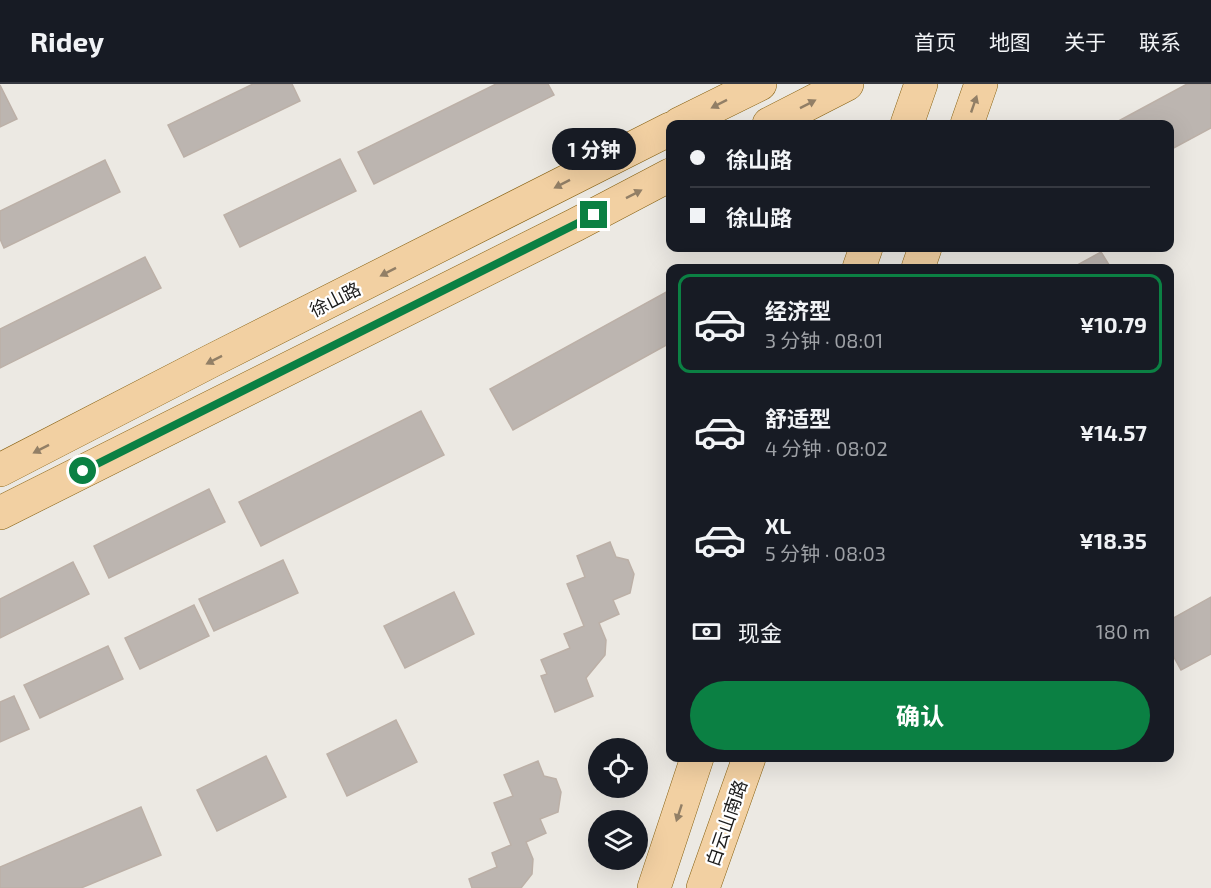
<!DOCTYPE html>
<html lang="zh">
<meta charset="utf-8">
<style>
:root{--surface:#171b24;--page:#20242c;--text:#f1f3f6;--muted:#9ea1a6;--line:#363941;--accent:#0b8043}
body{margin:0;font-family:"Exo 2","Noto Sans SC",sans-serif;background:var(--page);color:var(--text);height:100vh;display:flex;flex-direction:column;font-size:22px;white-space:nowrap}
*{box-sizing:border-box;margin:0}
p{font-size:20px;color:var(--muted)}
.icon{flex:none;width:33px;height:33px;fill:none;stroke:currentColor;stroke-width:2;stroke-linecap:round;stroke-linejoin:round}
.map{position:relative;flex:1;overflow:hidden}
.panel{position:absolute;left:666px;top:180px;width:508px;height:498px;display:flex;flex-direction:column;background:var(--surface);border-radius:12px;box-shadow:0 6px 24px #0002}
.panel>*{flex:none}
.top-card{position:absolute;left:666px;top:36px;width:508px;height:132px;border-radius:12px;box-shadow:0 6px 24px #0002;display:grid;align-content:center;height:132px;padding:0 24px;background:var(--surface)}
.controls{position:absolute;left:588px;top:654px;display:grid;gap:12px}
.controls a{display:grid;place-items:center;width:60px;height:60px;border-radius:50%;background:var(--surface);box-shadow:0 6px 24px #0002;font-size:30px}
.end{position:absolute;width:27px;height:27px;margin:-14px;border:8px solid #0b8043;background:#fff;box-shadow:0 0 0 3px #fff}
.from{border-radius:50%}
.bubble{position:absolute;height:42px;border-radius:21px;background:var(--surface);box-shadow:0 6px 24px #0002;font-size:20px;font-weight:700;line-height:42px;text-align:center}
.top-card b{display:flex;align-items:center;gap:21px;height:57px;font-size:22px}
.top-card b+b{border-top:2px solid var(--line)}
.top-card i{width:15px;height:15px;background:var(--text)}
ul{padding:10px 0 0;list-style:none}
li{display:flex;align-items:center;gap:18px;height:99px;margin:0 12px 9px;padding:0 12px;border:3px solid transparent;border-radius:12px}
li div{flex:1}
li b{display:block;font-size:22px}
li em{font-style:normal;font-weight:700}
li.current{border-color:var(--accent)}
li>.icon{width:54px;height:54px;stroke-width:1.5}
.pay{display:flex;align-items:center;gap:15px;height:66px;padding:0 24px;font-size:22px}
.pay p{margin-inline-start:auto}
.primary-button{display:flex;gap:12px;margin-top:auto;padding:12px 24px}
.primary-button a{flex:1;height:69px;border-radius:36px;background:var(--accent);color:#fff;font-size:24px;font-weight:700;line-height:69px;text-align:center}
header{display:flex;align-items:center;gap:36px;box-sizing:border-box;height:84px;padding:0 30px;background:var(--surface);border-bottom:2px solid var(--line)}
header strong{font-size:28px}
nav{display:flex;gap:33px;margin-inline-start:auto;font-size:21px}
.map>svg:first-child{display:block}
.building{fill:#bcb5b0;stroke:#bcb0a7;stroke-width:1.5}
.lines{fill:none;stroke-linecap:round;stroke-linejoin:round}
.major-casing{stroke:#855f0f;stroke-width:34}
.major{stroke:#f2d0a2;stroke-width:33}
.oneway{fill:#927f66}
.route{stroke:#0b8043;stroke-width:8}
.labels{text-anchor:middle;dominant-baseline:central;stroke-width:4.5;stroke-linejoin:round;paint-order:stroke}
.street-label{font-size:18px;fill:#1c1c1c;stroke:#fff}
</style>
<header>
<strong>Ridey</strong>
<nav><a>首页</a><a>地图</a><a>关于</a><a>联系</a></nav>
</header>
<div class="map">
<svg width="1211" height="804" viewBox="0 0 1211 804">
<rect width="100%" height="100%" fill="#ece9e3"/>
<g class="building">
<path d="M253,0H292L300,17L184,73L168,41Z"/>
<path d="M496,0H548L554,11L374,100L358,68Z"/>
<path d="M1187,0H1211V44L1170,66V40H1113Z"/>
<path d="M0,1L17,35L0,43Z"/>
<path d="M340,75L356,107L240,163L224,131Z"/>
<path d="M105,76L120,108L4,164L0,155V127Z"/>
<path d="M1101,168L1111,184H1072Z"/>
<path d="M145,173L161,204L0,284V245Z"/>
<path d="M670,206V259L513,346L490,305Z"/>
<path d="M421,327L444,371L261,462L239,418Z"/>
<path d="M209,405L225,438L109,494L94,462Z"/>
<path d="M610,458L616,473L628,476L634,490L630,509L613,516L619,530L599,539L606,556L605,571L586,594L593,612L555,628L541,592L547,590L541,576L570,564L564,550L584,542L567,500L585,493L577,472Z"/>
<path d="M283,476L298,509L214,547L199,515Z"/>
<path d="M73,478L89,510L0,554V515Z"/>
<path d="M454,508L474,550L405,584L384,542Z"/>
<path d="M1211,513V570L1181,586L1170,566V536Z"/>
<path d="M194,521L209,552L140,585L125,554Z"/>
<path d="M108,562L123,595L40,634L24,601Z"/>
<path d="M14,612L29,645L0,658V618Z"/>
<path d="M396,636L417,678L347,712L327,670Z"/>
<path d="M266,672L286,713L217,747L197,706Z"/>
<path d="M538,677L544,692L556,695L561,708L558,728L540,735L546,749L526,758L533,775L532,790L521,804H472L469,795L497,783L492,769L511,761L494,719L513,712L504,691Z"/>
<path d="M141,723L161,771L81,804H0V783Z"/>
</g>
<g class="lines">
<defs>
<g id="major">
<path d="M679,40L760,0"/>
<path d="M769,40L847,0"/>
<path d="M907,40L921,0"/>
<path d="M967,40L981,0"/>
<path d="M859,184L866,164"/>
<path d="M918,184L925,164"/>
<path d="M0,386L211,277L670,45"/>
<path d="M0,429L575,141L670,91"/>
<path d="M654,804L697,674"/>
<path d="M703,804L749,674"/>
</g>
</defs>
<use href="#major" class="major-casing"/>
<use href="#major" class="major"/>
</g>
<defs><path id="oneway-solid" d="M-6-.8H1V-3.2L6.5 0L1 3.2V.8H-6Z" transform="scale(1.5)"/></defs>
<g class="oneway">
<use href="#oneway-solid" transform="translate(719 20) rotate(153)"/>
<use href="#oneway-solid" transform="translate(808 20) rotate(-27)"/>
<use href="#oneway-solid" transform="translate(974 20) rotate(-71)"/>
<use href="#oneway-solid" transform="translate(562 100) rotate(153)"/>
<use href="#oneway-solid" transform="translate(634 110) rotate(-27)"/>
<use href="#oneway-solid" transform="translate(388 188) rotate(153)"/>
<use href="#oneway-solid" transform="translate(214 276) rotate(153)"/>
<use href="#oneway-solid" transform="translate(41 365) rotate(153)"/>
<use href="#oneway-solid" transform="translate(679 729) rotate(108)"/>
</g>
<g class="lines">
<path class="route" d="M83,387L594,131"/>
</g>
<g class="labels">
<g class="street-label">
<text transform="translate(335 215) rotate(-27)">徐山路</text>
<text transform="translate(726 739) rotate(-71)">白云山南路</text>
</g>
</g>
</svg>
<div class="controls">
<a><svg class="icon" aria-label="locate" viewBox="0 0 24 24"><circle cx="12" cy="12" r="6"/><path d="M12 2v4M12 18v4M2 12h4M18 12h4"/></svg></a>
<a><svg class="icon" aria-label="layers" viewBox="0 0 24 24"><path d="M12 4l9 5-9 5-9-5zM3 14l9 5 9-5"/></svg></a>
</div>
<i class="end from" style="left:83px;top:387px"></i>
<i class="end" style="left:594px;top:131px"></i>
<div class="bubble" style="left:552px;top:44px;width:84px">1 分钟</div>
<div class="top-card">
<b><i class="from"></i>徐山路</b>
<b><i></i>徐山路</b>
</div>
<section class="panel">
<ul>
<li class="current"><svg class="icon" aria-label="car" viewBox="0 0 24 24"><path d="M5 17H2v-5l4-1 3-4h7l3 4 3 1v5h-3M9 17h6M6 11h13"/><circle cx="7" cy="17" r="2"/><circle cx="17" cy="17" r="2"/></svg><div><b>经济型</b><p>3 分钟 · 08:01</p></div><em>¥10.79</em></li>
<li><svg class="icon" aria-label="car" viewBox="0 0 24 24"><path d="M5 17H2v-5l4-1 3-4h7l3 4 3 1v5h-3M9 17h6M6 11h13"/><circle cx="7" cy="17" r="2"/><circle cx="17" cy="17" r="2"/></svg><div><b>舒适型</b><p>4 分钟 · 08:02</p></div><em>¥14.57</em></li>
<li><svg class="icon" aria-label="car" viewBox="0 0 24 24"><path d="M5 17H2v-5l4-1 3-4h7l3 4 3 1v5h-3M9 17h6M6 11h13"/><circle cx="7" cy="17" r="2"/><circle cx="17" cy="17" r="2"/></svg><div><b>XL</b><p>5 分钟 · 08:03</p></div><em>¥18.35</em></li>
</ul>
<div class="pay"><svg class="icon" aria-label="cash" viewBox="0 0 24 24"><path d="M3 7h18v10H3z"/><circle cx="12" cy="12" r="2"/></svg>现金<p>180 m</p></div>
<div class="primary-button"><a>确认</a></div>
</section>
</div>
